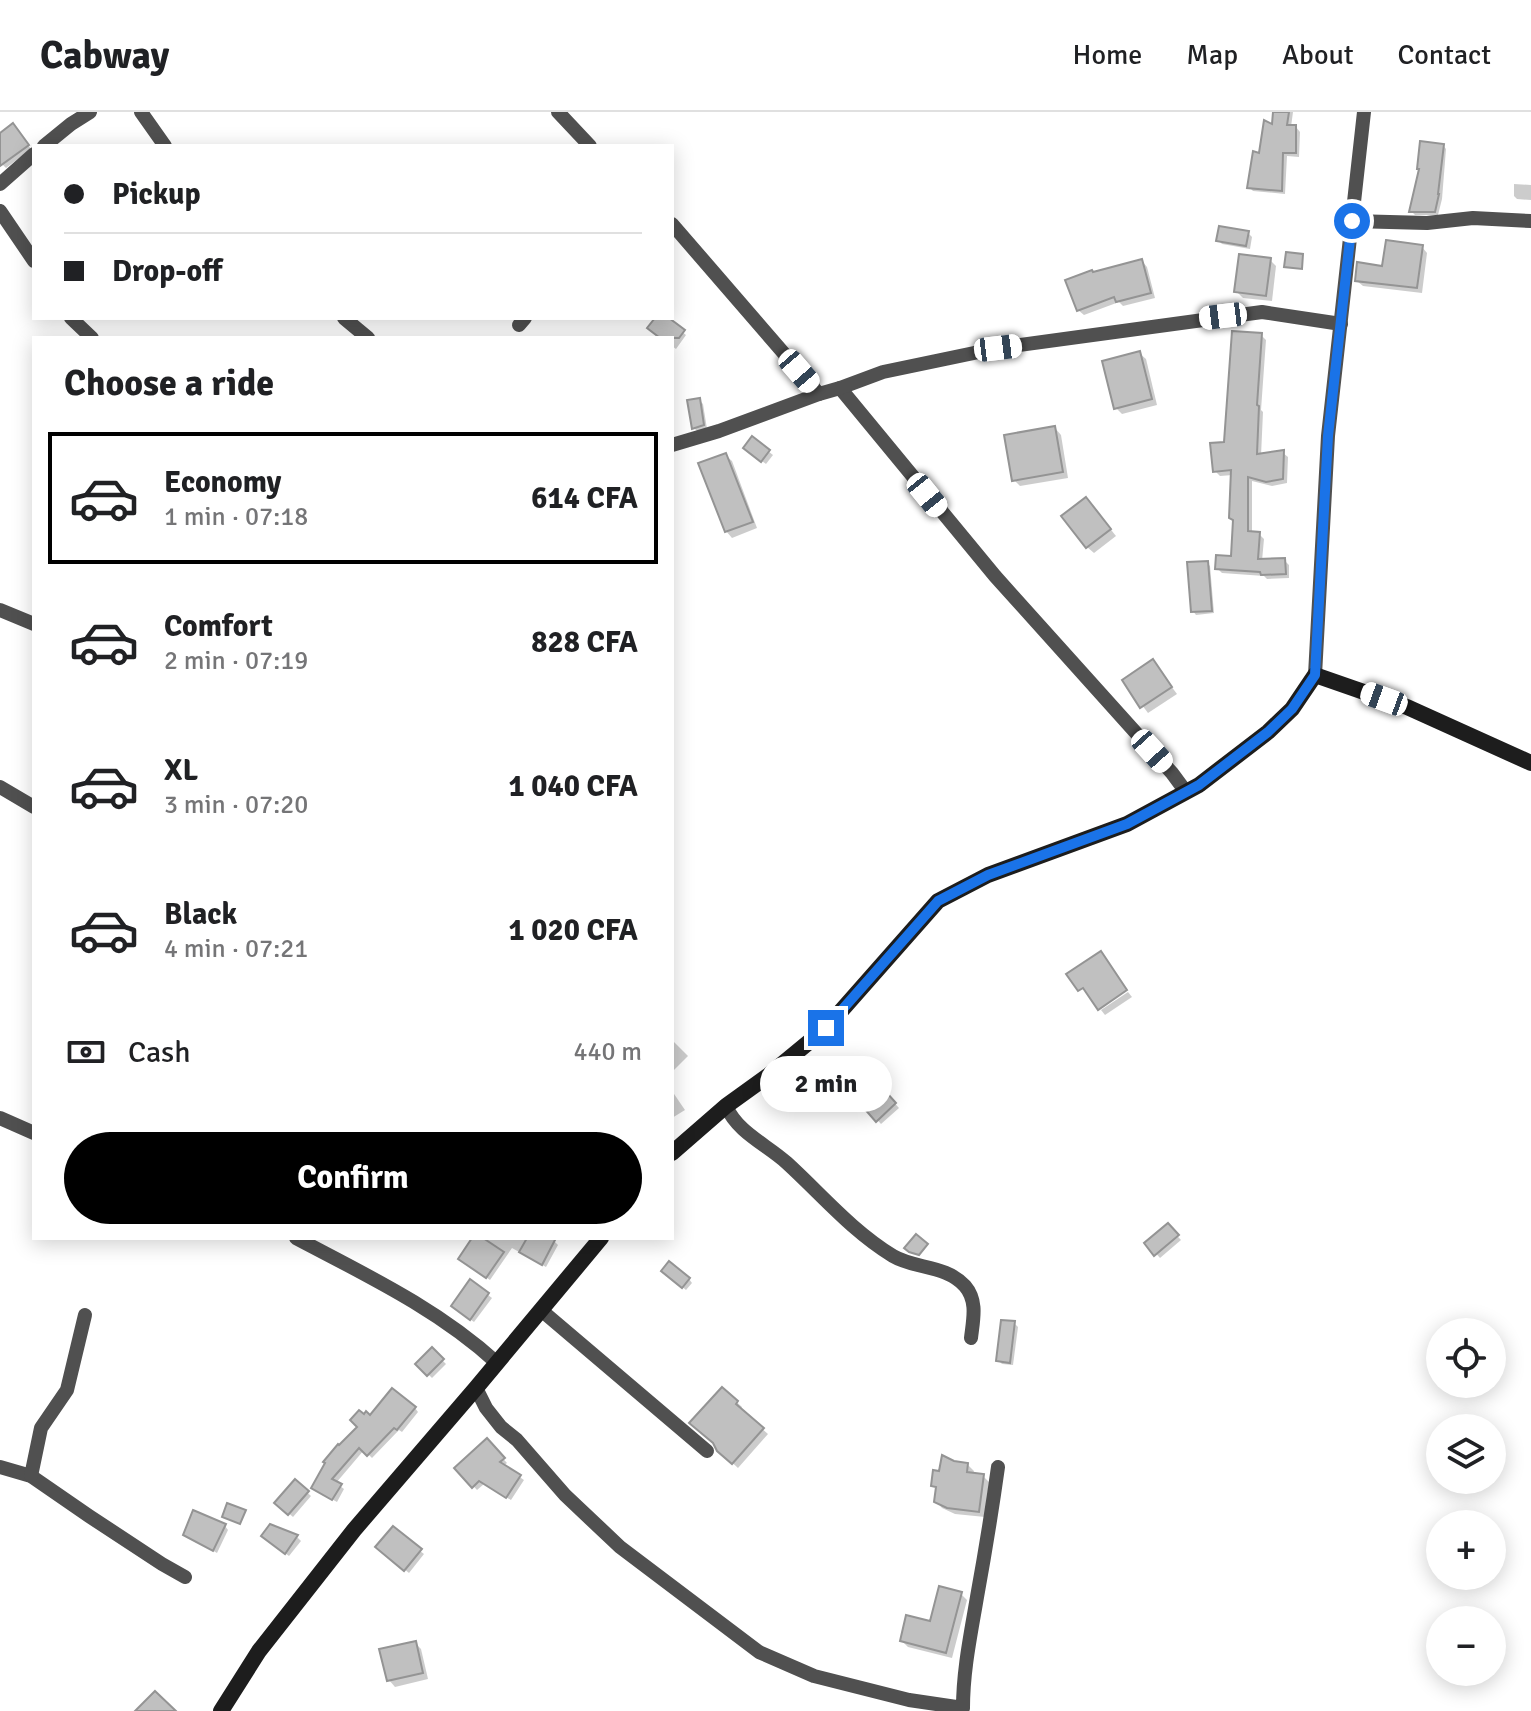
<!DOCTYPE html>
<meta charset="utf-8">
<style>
:root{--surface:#fff;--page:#f2f2f2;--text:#202124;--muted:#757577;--line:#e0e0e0;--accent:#000}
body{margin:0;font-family:Signika,sans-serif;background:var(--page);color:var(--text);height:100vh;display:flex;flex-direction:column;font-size:30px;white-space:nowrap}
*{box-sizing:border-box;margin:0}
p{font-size:26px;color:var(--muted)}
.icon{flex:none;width:44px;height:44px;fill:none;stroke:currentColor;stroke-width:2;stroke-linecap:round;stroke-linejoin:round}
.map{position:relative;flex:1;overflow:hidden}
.side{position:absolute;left:32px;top:224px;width:642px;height:904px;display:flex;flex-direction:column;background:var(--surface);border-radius:0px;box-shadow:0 4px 20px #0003}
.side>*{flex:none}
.top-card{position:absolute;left:32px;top:32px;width:642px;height:176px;border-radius:0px;box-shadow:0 4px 20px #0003;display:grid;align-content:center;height:176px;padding:0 32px;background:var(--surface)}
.buttons{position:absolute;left:1426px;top:1206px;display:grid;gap:16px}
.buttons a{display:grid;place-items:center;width:80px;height:80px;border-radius:50%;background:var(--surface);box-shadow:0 4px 20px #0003;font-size:40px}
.end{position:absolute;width:36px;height:36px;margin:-18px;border:10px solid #1a73e8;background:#fff;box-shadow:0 0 0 4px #fff}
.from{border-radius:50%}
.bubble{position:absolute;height:56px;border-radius:28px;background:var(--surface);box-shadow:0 4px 20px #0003;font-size:26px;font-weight:700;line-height:56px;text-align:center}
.car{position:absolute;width:24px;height:48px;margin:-24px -12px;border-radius:10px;box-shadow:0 0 6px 2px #0007;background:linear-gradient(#fff 24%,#345 0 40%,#fff 0 76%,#345 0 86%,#fff 0)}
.top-card b{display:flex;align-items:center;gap:28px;height:76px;font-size:30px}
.top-card b+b{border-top:2px solid var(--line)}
.top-card i{width:20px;height:20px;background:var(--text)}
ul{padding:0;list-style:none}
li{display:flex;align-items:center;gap:24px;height:132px;margin:0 16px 12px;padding:0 16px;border:4px solid transparent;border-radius:0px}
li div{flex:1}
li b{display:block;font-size:30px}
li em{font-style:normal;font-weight:700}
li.selected{border-color:var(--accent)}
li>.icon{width:72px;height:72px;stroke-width:1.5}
h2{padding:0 32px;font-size:36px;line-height:96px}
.pay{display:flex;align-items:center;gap:20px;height:88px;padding:0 32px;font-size:30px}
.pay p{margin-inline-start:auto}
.cta{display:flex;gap:16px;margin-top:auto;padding:16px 32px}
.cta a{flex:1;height:92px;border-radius:48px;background:var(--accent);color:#fff;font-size:32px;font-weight:700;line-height:92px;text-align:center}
header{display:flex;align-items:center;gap:48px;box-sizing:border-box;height:112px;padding:0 40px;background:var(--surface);border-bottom:2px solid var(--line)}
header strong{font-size:38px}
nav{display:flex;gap:44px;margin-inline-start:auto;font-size:28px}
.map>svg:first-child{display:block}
.shadow{fill:#0003}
.building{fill:#c0c0c0;stroke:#949494;stroke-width:2}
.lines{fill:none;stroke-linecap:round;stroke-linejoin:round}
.minor{stroke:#505050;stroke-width:14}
.secondary{stroke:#1d1d1d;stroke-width:16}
.route{stroke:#1a73e8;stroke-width:10}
</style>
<header>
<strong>Cabway</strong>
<nav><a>Home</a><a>Map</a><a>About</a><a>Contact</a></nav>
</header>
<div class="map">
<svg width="1531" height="1599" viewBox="0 0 1531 1599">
<rect width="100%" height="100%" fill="#fff"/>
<g class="shadow">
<path d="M1275,0H1293L1291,15H1296L1300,20L1299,45L1287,44L1285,82L1253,79L1249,75L1273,15Z"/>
<path d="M17,18L31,37L6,56L0,50V24Z"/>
<path d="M1443,33L1446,37L1442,87L1438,103H1415L1411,99Z"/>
<path d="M1514,72L1531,73V88L1517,87L1514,84Z"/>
<path d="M1248,121L1252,125L1250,137L1222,132L1218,128Z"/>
<path d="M1422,135L1427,141L1422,181L1363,174L1357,169Z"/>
<path d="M1270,148L1276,154L1272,189L1243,186L1236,179Z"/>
<path d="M1142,149L1147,155L1155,186L1123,194L1119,190L1084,203L1078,198Z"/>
<path d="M651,206H665L686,223L676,237L672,234V226H662L655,210Z"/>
<path d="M1261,223L1266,228L1261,298L1263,300L1261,344L1283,341L1288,345L1287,371L1272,374L1252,369V421L1259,422L1264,427L1262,449L1284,448L1289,453V466L1267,467L1264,464L1222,461L1217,456L1233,446V363L1220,364L1215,359L1226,331Z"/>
<path d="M1139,241L1146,247L1157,293L1122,302L1116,296Z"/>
<path d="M699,288L703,292L707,317L697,319L694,316Z"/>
<path d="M1055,316L1061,323L1068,366L1020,374L1014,368Z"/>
<path d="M752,327L773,343L766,352L749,339Z"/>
<path d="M725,343L732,349L757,416L732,426L726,419Z"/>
<path d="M1092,394L1116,424L1094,441L1087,435Z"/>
<path d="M1207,451L1210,454L1214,501L1196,503L1193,499Z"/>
<path d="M1153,550L1177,582L1148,601L1124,569Z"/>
<path d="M1128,880L1132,885L1105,903L1101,898Z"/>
<path d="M672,928L688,944L672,960Z"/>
<path d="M877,972L899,996L881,1012L860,988Z"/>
<path d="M672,979L685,998L672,1006Z"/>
<path d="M1168,1114L1181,1128L1160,1146L1147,1131Z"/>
<path d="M475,1126H480L484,1129L485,1126H555L554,1129L558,1133L546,1155L512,1136L490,1168L464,1150Z"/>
<path d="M667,1162L689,1167L692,1171L686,1178Z"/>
<path d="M471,1170L492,1186L474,1210L457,1198Z"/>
<path d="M1014,1211L1018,1215L1013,1253L1002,1252L998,1248Z"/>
<path d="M432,1238L446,1252L432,1266L418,1252Z"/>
<path d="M722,1277L742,1295L740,1298L768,1322L738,1356L725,1344L716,1332Z"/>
<path d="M415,1296L418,1300L402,1320L399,1318L372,1346L364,1338L336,1371L344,1377L337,1390L317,1379L370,1306Z"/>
<path d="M487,1329L507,1351L503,1354L524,1368L511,1388L484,1372L477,1378L457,1356Z"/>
<path d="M968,1353L974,1359L973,1362L983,1364L989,1370L985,1405L955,1402L942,1396L936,1389L938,1378L933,1373Z"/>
<path d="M295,1370L311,1384L293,1405L277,1391Z"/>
<path d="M225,1414L228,1418L217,1441L185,1422Z"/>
<path d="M270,1415L297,1425L301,1429L289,1444L267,1428Z"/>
<path d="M382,1439H420L424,1442L409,1461Z"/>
<path d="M961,1482L967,1488L952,1546L908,1535L902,1529L932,1511Z"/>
<path d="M415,1531L421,1537L428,1567L395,1575L389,1568Z"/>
</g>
<g class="building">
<path d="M1273,0H1289L1287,13H1296V41H1283L1282,79L1247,76L1253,39L1259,41L1264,8L1272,12Z"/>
<path d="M13,11L29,33L0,54V21Z"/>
<path d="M1420,29L1444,32L1438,82H1439L1435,100H1409L1419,57H1417Z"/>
<path d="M1219,114L1249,119L1246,134L1216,129Z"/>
<path d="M1386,128L1423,133L1417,176L1355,169L1357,150L1382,154Z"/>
<path d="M1286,140L1303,142L1302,157L1284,155Z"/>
<path d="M1239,142L1271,146L1266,184L1234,180Z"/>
<path d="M1142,147L1151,181L1116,190L1114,185L1077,199L1065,168L1092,158L1093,160Z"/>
<path d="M655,206H669L685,218L679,226H660L647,216Z"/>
<path d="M1232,219L1262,221L1257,293L1259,294L1257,342L1284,338L1283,367L1266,370L1248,365V419L1260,420L1258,447L1285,446L1286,462L1261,463L1260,460L1215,457L1216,443L1231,444L1233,408L1229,406L1231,358L1213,360L1210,331L1224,330Z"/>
<path d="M1140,239L1152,287L1114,297L1102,249Z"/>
<path d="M700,286L704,313L692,317L687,288Z"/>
<path d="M1055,314L1063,360L1012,369L1004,323Z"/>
<path d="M752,324L770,338L761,350L743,336Z"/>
<path d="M726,341L753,410L725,420L698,351Z"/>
<path d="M1086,385L1111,417L1086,436L1061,404Z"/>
<path d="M1208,449L1212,499L1191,500L1187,450Z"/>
<path d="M1153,547L1172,575L1140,596L1122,568Z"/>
<path d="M1101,839L1127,878L1098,898L1083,876L1078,879L1066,862Z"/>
<path d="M877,970L896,991L876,1010L857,988Z"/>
<path d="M1168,1111L1179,1123L1154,1144L1144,1131Z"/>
<path d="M916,1122L928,1132L919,1143L909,1140L904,1136Z"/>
<path d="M472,1126H483L504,1140L486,1166L458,1147Z"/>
<path d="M527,1126H556L542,1153L519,1140Z"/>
<path d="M669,1149L690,1166L682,1176L661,1159Z"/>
<path d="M470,1167L489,1181L470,1208L451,1194Z"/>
<path d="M1001,1208L1015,1209L1010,1251L996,1249Z"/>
<path d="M432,1235L444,1247L427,1264L415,1252Z"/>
<path d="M722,1275L738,1289L736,1292L764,1316L732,1352L717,1339L713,1331L689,1311Z"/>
<path d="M392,1276L416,1295L397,1318L394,1316L367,1344L359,1336L332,1367L342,1372L332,1388L311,1376L325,1351L323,1350L338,1332L339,1333L357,1315L350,1308L359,1298L364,1302L366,1299L370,1303Z"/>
<path d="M487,1326L505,1346L500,1350L521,1363L506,1386L479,1369L472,1376L454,1356Z"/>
<path d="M942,1343L954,1349L968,1351L967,1360L984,1362L979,1400L947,1396L934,1390L936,1375L931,1374L933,1358L939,1359Z"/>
<path d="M295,1367L309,1379L288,1403L274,1391Z"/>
<path d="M227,1391L246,1398L240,1412L222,1405Z"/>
<path d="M193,1398L226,1412L213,1439L183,1423Z"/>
<path d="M270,1412L298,1423L285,1442L261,1424Z"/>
<path d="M393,1414L422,1437L404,1459L375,1435Z"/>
<path d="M939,1474L962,1480L946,1541L900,1529L906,1503L930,1509Z"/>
<path d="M416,1529L423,1561L387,1569L379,1537Z"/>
<path d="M155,1579L176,1599H135Z"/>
</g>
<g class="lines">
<g class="minor">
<path d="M141,0L165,34"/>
<path d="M558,0L590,34"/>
<path d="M44,34L71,12L90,0"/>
<path d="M0,72L34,42"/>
<path d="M0,99L34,149"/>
<path d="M1352,109L1427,111L1473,106L1531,109"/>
<path d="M672,112L819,282"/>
<path d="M71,206L92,226"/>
<path d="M344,206L368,226"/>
<path d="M519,213L525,206"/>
<path d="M840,276L995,464L1172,661L1186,680"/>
<path d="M672,333L719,319L819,282L840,276L883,260L998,236L1262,200L1341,212"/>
<path d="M0,498L34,512"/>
<path d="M1315,563L1328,324L1364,0"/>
<path d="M0,675L34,695"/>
<path d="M726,994C738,1021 766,1032 787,1051C823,1084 851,1118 893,1144C915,1157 946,1153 965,1174C978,1189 973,1208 971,1226"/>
<path d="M0,1006L34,1021"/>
<path d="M296,1126C366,1163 438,1197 497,1251"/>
<path d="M541,1198L707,1339"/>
<path d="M476,1276L486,1296L501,1315L517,1328L565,1383L620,1435L759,1540L814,1564L909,1588L963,1596C963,1558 971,1521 977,1485C985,1441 992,1398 998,1355"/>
<path d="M0,1355L31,1364L89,1404L162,1452L185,1465"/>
<path d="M31,1364L41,1316L67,1278L85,1203"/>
</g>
<g class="secondary">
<path d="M672,1041L726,994L769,963L826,916L938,789L988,763L1127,712L1199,673L1268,620L1292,597L1315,563L1407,595L1531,651"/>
<path d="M221,1599L259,1539L354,1418L476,1276L601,1126"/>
</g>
</g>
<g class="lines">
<path class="route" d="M826,916L938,789L988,763L1127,712L1199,673L1268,620L1292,597L1315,563L1328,324L1352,109"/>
</g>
</svg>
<div class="buttons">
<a><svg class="icon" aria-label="locate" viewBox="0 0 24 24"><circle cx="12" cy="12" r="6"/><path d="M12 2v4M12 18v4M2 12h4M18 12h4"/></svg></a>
<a><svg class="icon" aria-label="layers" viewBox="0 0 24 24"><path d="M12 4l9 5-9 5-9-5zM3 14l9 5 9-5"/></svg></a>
<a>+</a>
<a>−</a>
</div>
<i class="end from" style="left:1352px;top:109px"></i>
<i class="end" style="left:826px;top:916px"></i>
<div class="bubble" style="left:760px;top:944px;width:132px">2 min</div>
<i class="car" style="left:1223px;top:204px;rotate:263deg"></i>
<i class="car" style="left:998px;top:236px;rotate:83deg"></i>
<i class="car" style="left:799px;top:259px;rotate:139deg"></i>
<i class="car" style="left:927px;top:383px;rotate:141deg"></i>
<i class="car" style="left:1384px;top:587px;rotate:290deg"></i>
<i class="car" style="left:1152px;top:639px;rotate:138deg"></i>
<div class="top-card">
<b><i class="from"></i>Pickup</b>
<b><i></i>Drop-off</b>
</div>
<section class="side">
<h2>Choose a ride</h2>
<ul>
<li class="selected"><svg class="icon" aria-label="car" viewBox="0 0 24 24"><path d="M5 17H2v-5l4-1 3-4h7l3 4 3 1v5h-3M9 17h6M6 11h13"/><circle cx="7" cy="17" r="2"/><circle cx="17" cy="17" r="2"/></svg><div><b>Economy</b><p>1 min · 07:18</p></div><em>614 CFA</em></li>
<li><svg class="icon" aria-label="car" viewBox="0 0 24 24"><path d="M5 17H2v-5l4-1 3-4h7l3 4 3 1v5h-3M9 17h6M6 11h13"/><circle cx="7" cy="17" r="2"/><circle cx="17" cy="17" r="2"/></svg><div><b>Comfort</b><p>2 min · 07:19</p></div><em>828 CFA</em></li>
<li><svg class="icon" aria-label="car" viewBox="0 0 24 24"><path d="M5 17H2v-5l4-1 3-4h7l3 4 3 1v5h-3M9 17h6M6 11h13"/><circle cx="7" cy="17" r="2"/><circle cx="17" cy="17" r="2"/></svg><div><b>XL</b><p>3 min · 07:20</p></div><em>1 040 CFA</em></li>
<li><svg class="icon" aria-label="car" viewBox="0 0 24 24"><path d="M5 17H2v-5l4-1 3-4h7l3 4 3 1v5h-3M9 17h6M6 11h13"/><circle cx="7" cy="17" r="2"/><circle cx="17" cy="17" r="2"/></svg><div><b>Black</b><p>4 min · 07:21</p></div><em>1 020 CFA</em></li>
</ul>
<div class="pay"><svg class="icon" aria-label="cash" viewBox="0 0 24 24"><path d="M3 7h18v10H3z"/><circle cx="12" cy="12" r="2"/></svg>Cash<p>440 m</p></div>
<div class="cta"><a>Confirm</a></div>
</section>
</div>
